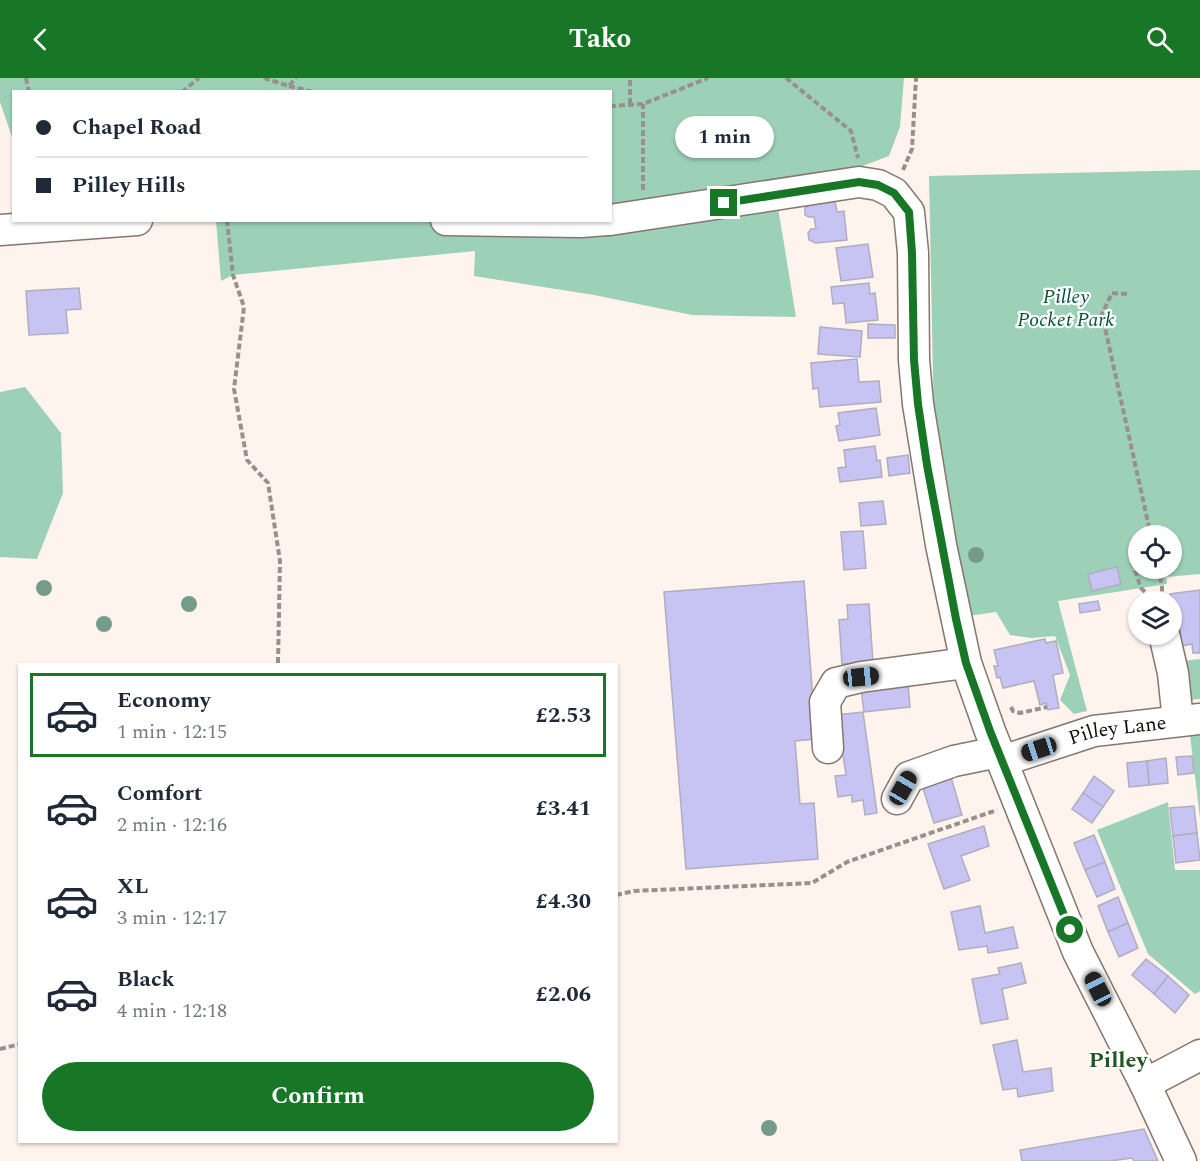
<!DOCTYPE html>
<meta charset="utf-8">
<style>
:root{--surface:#fff;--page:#f6f6f7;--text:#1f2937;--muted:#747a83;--line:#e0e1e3;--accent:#187727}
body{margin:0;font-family:Spectral,serif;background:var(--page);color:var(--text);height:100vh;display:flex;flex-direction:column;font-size:22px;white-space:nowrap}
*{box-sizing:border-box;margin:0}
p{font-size:20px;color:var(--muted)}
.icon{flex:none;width:33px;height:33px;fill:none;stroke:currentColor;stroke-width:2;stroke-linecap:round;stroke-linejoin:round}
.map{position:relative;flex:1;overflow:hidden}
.drawer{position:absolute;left:18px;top:585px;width:600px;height:480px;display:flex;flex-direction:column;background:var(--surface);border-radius:0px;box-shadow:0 2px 4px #0004}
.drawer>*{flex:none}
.hud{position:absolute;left:12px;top:12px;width:600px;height:132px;border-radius:0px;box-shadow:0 2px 4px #0004;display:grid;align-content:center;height:132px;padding:0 24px;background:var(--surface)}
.controls{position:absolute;left:1128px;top:447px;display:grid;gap:12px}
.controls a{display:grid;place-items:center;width:54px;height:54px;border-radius:50%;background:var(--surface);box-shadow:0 2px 4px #0004;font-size:30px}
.end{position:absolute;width:27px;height:27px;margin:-14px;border:8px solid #187727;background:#fff;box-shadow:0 0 0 3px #fff}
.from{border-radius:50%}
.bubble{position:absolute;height:42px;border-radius:21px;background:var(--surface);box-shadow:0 2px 4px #0004;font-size:20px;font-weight:700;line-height:42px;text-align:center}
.car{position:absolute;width:18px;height:36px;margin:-18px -9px;border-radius:8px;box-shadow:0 0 4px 2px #0007;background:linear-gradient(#222 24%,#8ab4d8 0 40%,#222 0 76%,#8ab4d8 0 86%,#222 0)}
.hud b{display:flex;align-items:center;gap:21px;height:57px;font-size:22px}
.hud b+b{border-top:2px solid var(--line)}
.hud i{width:15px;height:15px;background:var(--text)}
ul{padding:10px 0 0;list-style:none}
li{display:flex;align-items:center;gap:18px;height:84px;margin:0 12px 9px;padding:0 12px;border:3px solid transparent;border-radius:0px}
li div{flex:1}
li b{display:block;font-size:22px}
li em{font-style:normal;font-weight:700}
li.on{border-color:var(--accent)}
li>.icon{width:54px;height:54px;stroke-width:1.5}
.cta{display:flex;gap:12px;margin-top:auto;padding:12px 24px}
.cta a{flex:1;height:69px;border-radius:36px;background:var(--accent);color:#fff;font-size:24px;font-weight:700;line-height:69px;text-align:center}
header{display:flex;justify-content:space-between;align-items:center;height:78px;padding:0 24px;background:var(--accent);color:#fff;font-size:27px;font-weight:700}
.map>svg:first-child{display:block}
.green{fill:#9cd1b8;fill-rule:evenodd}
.building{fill:#c7c4f3;stroke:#aeaebf;stroke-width:1.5}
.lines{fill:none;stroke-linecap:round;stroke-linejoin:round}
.minor-casing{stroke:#86766d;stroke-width:33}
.path{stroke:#99908c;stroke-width:4;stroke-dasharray:6 3;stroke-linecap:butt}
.minor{stroke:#fff;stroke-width:30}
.tree{fill:#759c8b}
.route{stroke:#187727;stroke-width:8}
.labels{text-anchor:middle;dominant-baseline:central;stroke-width:4.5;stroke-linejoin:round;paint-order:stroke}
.park-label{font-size:20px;font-style:italic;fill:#05543a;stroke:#fff}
.street-label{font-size:20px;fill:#110b08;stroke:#fff}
.quarter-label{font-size:22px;font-weight:bold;fill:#205825;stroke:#fff}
</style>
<header><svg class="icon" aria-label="back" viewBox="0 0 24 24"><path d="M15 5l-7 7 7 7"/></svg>Tako<svg class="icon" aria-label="search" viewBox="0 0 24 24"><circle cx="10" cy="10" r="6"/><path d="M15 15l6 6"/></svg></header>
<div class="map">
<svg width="1200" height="1083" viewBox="0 0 1200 1083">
<rect width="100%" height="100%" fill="#fef3ed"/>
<g class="green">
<path d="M0,0H904L900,49L889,78L860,89L774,105L796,239L692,237L594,217L474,198L475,173L233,197L221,203L216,143L610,142V14H14L13,62L0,24Z"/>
<path d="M1200,92V496L1166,499L1167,506L1058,523L1087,633L1074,636L1060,622L1070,597L1055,558L1031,560L1010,557L996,534L968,538L934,346L929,98ZM1138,458H1172V490H1138Z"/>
<path d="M25,309L61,355L63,415L37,481L0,479V314Z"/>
<path d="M1200,581V621L1187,622L1183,583Z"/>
<path d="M1200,656V740L1190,657Z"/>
<path d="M1168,724L1175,792H1200V913L1195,916L1148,876L1097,752Z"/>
</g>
<g class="building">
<path d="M835,123L837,134L844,133L847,162L816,165L809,162L808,155L811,151H816L814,139H809L805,137V130L812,125Z"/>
<path d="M868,166L873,199L841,203L836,170Z"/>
<path d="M869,205L870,216L875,215L878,242L846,245L844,225L833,226L831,209Z"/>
<path d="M79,210L81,231L66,232L68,255L29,257L26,213Z"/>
<path d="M868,246L895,247V260H868Z"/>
<path d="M820,249L862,253L860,279L818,276Z"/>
<path d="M857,281L859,304L879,303L881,324L820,329L818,310L813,311L811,285Z"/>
<path d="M876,330L880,357L839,363L836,348L840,347L838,335Z"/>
<path d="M875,368L877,383L880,382L882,399L840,404L838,390L846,389L844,372Z"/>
<path d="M908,377L910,395L889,398L887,380Z"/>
<path d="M883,423L886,446L861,448L859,425Z"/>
<path d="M863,453L866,490L844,492L841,454Z"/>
<path d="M1117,489L1121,506L1092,513L1088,496Z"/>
<path d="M804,503L816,661L795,663L800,726L814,725L818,781L686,791L664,514Z"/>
<path d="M1200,512V575H1193L1192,566L1182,568L1179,545H1173L1170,516Z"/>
<path d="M1098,523L1100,532L1080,535L1079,526Z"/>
<path d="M869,526L873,585L842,586L839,542L848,541L847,527Z"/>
<path d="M1045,561L1046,565L1056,563L1063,595L1053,597L1059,630L1048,632L1046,625L1040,627L1034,603L1003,610L1000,599L997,600L994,588H998L994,572Z"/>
<path d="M908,606L910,629L864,634L861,611Z"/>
<path d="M863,634L877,735L865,737L863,722L852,724V717L838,719L835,698L846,697L843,677H841L836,637Z"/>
<path d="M1192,678L1194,695L1178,697L1176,679Z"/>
<path d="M1166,680L1168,705L1149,707L1147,683Z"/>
<path d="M1147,683L1149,707L1129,709L1127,685Z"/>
<path d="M1094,698L1114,713L1103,729L1083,715Z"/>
<path d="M951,699L962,737L934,745L922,707Z"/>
<path d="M1083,715L1103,729L1092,745L1072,731Z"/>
<path d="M1194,728L1197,755L1173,758L1170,730Z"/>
<path d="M984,748L989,768L961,778L970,802L944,811L928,766Z"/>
<path d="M1197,755L1200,782L1176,785L1173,758Z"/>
<path d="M1094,757L1105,784L1085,792L1074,765Z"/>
<path d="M1105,784L1115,811L1097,819L1085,792Z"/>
<path d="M1118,819L1128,845L1108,854L1098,828Z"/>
<path d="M980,828L985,855L1013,849L1018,870L988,875L987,868L959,872L951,834Z"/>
<path d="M1128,845L1138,870L1119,879L1108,854Z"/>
<path d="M1146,881L1168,898L1154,916L1132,897Z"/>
<path d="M1021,885L1026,905L1002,911L1008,941L981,946L972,901L1000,896L998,890Z"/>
<path d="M1168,898L1189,917L1175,935L1154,916Z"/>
<path d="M1017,962L1023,994L1051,990L1053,1013L1018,1019L1017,1010L1003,1012L993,967Z"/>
<path d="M1144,1051L1158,1083H1134L1132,1080L1110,1083H1022L1020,1072Z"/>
</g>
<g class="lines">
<defs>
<g id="minor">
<path d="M446,142L581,144L607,142"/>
<path d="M610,142L859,104L878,107L894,115L909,134L913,175L914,282L918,326L941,467L966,585L990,653L1078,874L1145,1006L1181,1083"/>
<path d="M0,152L137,142"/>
<path d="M1164,556L1173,595L1178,643"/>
<path d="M828,670L825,624L836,605L861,599L966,585"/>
<path id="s1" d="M1002,683L1094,653L1200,641"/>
<path d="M897,721L909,699L954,683L998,674"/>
<path d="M1145,1006L1200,977"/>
</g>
</defs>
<use href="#minor" class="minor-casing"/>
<g class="path">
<path d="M26,0L29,14"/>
<path d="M264,0L289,8L296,0"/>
<path d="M786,0L851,53L858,80"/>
<path d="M289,8L314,14"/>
<path d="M182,14L199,0"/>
<path d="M630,26V0"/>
<path d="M610,28L643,26L708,0"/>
<path d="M903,92L912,71L916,0"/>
<path d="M643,112V26"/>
<path d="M227,142L233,197L244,229L234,311L247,382L268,405L280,483L278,586"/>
<path d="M1127,216L1112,215L1102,236L1151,458"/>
<path d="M1132,484L1141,510L1155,524"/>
<path d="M1158,490L1162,509V524"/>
<path d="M1011,629L1013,633L1020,635L1047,629"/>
<path d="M616,817L634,813L812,805L847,784L997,732"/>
<path d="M0,971L20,966"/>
</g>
<use href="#minor" class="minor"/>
</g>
<g class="tree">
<circle cx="976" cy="477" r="8"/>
<circle cx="44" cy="510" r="8"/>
<circle cx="189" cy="526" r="8"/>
<circle cx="104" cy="546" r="8"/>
<circle cx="769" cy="1050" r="8"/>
</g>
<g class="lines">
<path class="route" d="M724,125L859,104L878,107L894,115L909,134L912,175L914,282L918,326L927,387L956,541L966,585L990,653L1070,852"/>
</g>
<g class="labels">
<g class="park-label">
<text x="1066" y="219">Pilley<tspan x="1066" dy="23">Pocket Park</tspan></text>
</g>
<g class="street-label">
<text stroke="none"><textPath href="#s1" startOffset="120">Pilley Lane</textPath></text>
</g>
<g class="quarter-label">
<text x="1118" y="982">Pilley</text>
</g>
</g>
</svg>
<div class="controls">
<a><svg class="icon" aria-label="locate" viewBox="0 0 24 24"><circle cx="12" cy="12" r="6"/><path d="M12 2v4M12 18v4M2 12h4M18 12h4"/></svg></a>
<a><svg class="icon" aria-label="layers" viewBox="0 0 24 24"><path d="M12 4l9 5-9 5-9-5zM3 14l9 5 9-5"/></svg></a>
</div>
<i class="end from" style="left:1070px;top:852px"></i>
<i class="end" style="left:724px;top:125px"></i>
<div class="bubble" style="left:675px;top:38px;width:99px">1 min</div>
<i class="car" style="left:861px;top:599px;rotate:84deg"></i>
<i class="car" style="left:1039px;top:671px;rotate:252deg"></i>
<i class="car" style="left:903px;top:710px;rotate:30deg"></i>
<i class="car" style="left:1098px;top:911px;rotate:333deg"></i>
<div class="hud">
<b><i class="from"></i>Chapel Road</b>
<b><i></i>Pilley Hills</b>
</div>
<section class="drawer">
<ul>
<li class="on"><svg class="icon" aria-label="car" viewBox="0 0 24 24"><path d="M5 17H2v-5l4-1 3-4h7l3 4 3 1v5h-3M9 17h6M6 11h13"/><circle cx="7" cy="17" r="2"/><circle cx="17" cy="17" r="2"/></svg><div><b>Economy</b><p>1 min · 12:15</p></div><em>£2.53</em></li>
<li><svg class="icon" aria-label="car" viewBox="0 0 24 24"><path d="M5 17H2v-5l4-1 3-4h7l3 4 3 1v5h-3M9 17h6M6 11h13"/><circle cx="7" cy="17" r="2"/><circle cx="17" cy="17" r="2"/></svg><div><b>Comfort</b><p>2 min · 12:16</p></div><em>£3.41</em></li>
<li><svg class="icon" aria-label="car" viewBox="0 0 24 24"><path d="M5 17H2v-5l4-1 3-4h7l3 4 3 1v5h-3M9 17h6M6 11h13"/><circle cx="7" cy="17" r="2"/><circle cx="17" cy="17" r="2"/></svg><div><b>XL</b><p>3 min · 12:17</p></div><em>£4.30</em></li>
<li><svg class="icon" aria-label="car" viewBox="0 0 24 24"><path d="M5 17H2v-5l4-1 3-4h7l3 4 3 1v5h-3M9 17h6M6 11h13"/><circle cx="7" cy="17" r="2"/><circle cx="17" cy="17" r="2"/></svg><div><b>Black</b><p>4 min · 12:18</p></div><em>£2.06</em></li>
</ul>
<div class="cta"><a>Confirm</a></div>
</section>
</div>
